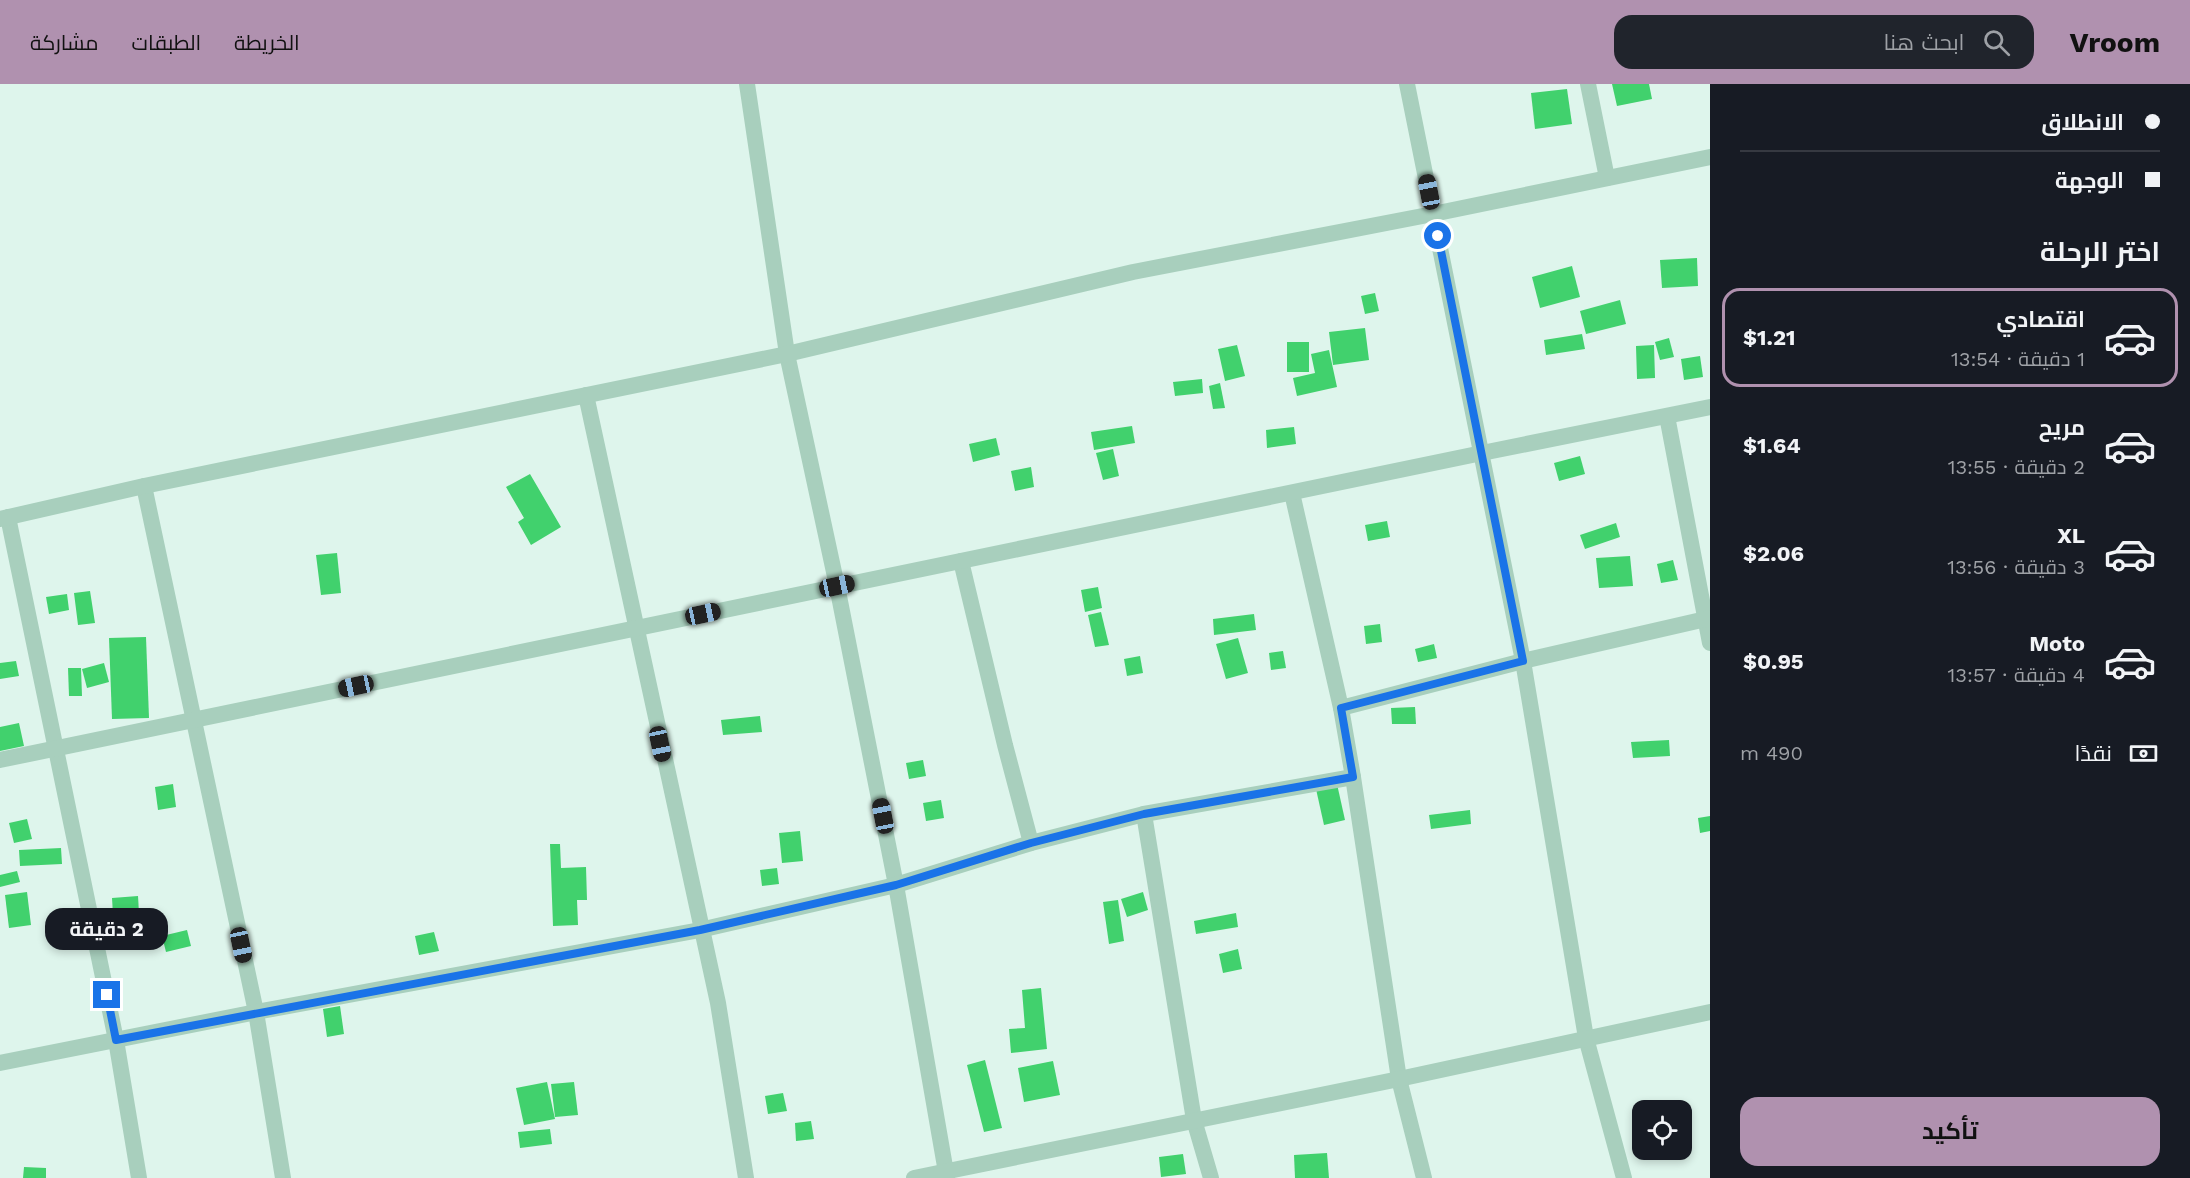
<!DOCTYPE html>
<html lang="ar">
<meta charset="utf-8">
<style>
:root{--surface:#171b24;--page:#20242c;--text:#f1f3f6;--muted:#9ea1a6;--line:#363941;--accent:#b091af}
body{margin:0;font-family:"Work Sans",Cairo,sans-serif;background:var(--page);color:var(--text);direction:rtl;height:100vh;display:flex;flex-direction:column;font-size:22px;white-space:nowrap}
*{box-sizing:border-box;margin:0}
p{font-size:20px;color:var(--muted)}
.icon{flex:none;width:33px;height:33px;fill:none;stroke:currentColor;stroke-width:2;stroke-linecap:round;stroke-linejoin:round}
.map{position:relative;flex:1;overflow:hidden;direction:ltr}
.drawer{display:flex;flex-direction:column;background:var(--surface);width:480px}
.drawer>*{flex:none}
.top-card{display:grid;align-content:center;height:132px;padding:0 30px;background:var(--surface)}
.tools{position:absolute;left:1632px;top:1016px;display:grid;gap:12px}
.tools a{display:grid;place-items:center;width:60px;height:60px;border-radius:12px;background:var(--surface);box-shadow:0 3px 9px #0003;font-size:30px}
.end{position:absolute;width:27px;height:27px;margin:-14px;border:8px solid #1a73e8;background:#fff;box-shadow:0 0 0 3px #fff}
.from{border-radius:50%}
.bubble{position:absolute;height:42px;border-radius:18px;background:var(--surface);box-shadow:0 3px 9px #0003;font-size:20px;font-weight:700;line-height:42px;text-align:center;direction:rtl}
.car{position:absolute;width:18px;height:36px;margin:-18px -9px;border-radius:8px;box-shadow:0 0 4px 2px #0007;background:linear-gradient(#222 24%,#8ab4d8 0 40%,#222 0 76%,#8ab4d8 0 86%,#222 0)}
.top-card b{display:flex;align-items:center;gap:21px;height:57px;font-size:22px}
.top-card b+b{border-top:2px solid var(--line)}
.top-card i{width:15px;height:15px;background:var(--text)}
ul{padding:0;list-style:none}
li{display:flex;align-items:center;gap:18px;height:99px;margin:0 12px 9px;padding:0 18px;border:3px solid transparent;border-radius:18px}
li div{flex:1}
li b{display:block;font-size:22px}
li em{font-style:normal;font-weight:700}
li.selected{border-color:var(--accent)}
li>.icon{width:54px;height:54px;stroke-width:1.5}
h2{padding:0 30px;font-size:27px;line-height:72px}
.pay{display:flex;align-items:center;gap:15px;height:66px;padding:0 30px;font-size:22px}
.pay p{margin-inline-start:auto}
.cta{display:flex;gap:12px;margin-top:auto;padding:12px 30px}
.cta a{flex:1;height:69px;border-radius:18px;background:var(--accent);color:#111;font-size:24px;font-weight:700;line-height:69px;text-align:center}
header{display:flex;align-items:center;gap:36px;box-sizing:border-box;height:84px;padding:0 30px;background:var(--accent);color:#111}
header strong{font-size:28px}
nav{display:flex;gap:33px;margin-inline-start:auto;font-size:21px}
.search{width:420px;height:54px;background:var(--page);display:flex;align-items:center;gap:15px;box-sizing:border-box;padding:0 21px;border-radius:18px;color:var(--muted);font-size:22px}
main{display:flex;flex:1;min-height:0}
.map>svg:first-child{display:block}
.building{fill:#41d16d}
.lines{fill:none;stroke-linecap:round;stroke-linejoin:round}
.minor{stroke:#a8cfbd;stroke-width:16}
.route{stroke:#1a73e8;stroke-width:8}
</style>
<header>
<strong>Vroom</strong>
<div class="search"><svg class="icon" aria-label="search" viewBox="0 0 24 24"><circle cx="10" cy="10" r="6"/><path d="M15 15l6 6"/></svg>ابحث هنا</div>
<nav><a>الخريطة</a><a>الطبقات</a><a>مشاركة</a></nav>
</header>
<main>
<section class="drawer">
<div class="top-card">
<b><i class="from"></i>الانطلاق</b>
<b><i></i>الوجهة</b>
</div>
<h2>اختر الرحلة</h2>
<ul>
<li class="selected"><svg class="icon" aria-label="car" viewBox="0 0 24 24"><path d="M5 17H2v-5l4-1 3-4h7l3 4 3 1v5h-3M9 17h6M6 11h13"/><circle cx="7" cy="17" r="2"/><circle cx="17" cy="17" r="2"/></svg><div><b>اقتصادي</b><p>1 دقيقة · 13:54</p></div><em>$1.21</em></li>
<li><svg class="icon" aria-label="car" viewBox="0 0 24 24"><path d="M5 17H2v-5l4-1 3-4h7l3 4 3 1v5h-3M9 17h6M6 11h13"/><circle cx="7" cy="17" r="2"/><circle cx="17" cy="17" r="2"/></svg><div><b>مريح</b><p>2 دقيقة · 13:55</p></div><em>$1.64</em></li>
<li><svg class="icon" aria-label="car" viewBox="0 0 24 24"><path d="M5 17H2v-5l4-1 3-4h7l3 4 3 1v5h-3M9 17h6M6 11h13"/><circle cx="7" cy="17" r="2"/><circle cx="17" cy="17" r="2"/></svg><div><b>XL</b><p>3 دقيقة · 13:56</p></div><em>$2.06</em></li>
<li><svg class="icon" aria-label="car" viewBox="0 0 24 24"><path d="M5 17H2v-5l4-1 3-4h7l3 4 3 1v5h-3M9 17h6M6 11h13"/><circle cx="7" cy="17" r="2"/><circle cx="17" cy="17" r="2"/></svg><div><b>Moto</b><p>4 دقيقة · 13:57</p></div><em>$0.95</em></li>
</ul>
<div class="pay"><svg class="icon" aria-label="cash" viewBox="0 0 24 24"><path d="M3 7h18v10H3z"/><circle cx="12" cy="12" r="2"/></svg>نقدًا<p>490 m</p></div>
<div class="cta"><a>تأكيد</a></div>
</section>
<div class="map">
<svg width="1710" height="1094" viewBox="0 0 1710 1094">
<rect width="100%" height="100%" fill="#def5ec"/>
<g class="building">
<path d="M1612,0H1649L1652,15L1617,22Z"/>
<path d="M1567,5L1572,40L1535,45L1531,9Z"/>
<path d="M1697,174L1698,202L1662,204L1660,176Z"/>
<path d="M1572,182L1580,213L1540,224L1532,193Z"/>
<path d="M1375,209L1379,227L1365,230L1361,212Z"/>
<path d="M1620,216L1626,240L1586,250L1580,227Z"/>
<path d="M1365,244L1369,276L1333,281L1329,248Z"/>
<path d="M1582,250L1585,265L1546,271L1544,256Z"/>
<path d="M1669,254L1674,273L1660,276L1655,258Z"/>
<rect x="1287" y="258" width="22" height="30"/>
<path d="M1237,261L1245,292L1225,297L1218,265Z"/>
<path d="M1654,261L1655,294L1637,295L1636,262Z"/>
<path d="M1329,266L1337,303L1297,312L1293,294L1315,289L1311,270Z"/>
<path d="M1700,272L1703,293L1684,296L1681,275Z"/>
<path d="M1202,295L1203,309L1175,312L1173,298Z"/>
<path d="M1220,299L1225,324L1213,325L1209,302Z"/>
<path d="M1132,342L1135,359L1094,366L1091,348Z"/>
<path d="M1294,343L1296,360L1267,364L1266,346Z"/>
<path d="M996,354L1000,371L973,378L969,360Z"/>
<path d="M1113,365L1119,392L1103,396L1096,369Z"/>
<path d="M1580,372L1585,390L1559,397L1554,379Z"/>
<path d="M1031,383L1034,403L1015,407L1011,387Z"/>
<path d="M530,390L561,443L531,461L518,438L524,434L506,403Z"/>
<path d="M1387,437L1390,453L1368,457L1365,441Z"/>
<path d="M1616,439L1620,453L1585,465L1580,451Z"/>
<path d="M337,469L341,509L321,511L316,471Z"/>
<path d="M1630,472L1633,502L1599,504L1596,474Z"/>
<path d="M1673,476L1678,496L1661,499L1657,480Z"/>
<path d="M1098,503L1102,524L1085,528L1081,506Z"/>
<path d="M90,507L95,539L78,541L74,509Z"/>
<path d="M67,510L69,526L49,530L46,513Z"/>
<path d="M1101,528L1109,561L1095,563L1088,531Z"/>
<path d="M1254,530L1256,546L1214,551L1213,535Z"/>
<path d="M1380,540L1382,558L1366,560L1364,542Z"/>
<path d="M146,553L149,634L112,635L109,554Z"/>
<path d="M1238,554L1248,589L1226,595L1216,560Z"/>
<path d="M1434,560L1437,574L1418,578L1415,565Z"/>
<path d="M1283,567L1286,584L1271,586L1269,569Z"/>
<path d="M1140,572L1143,589L1127,592L1124,575Z"/>
<path d="M16,577L19,592L0,595V579Z"/>
<path d="M104,579L109,598L87,604L82,585Z"/>
<path d="M68,584H81L82,612H69Z"/>
<path d="M1415,623L1416,640H1392L1391,624Z"/>
<path d="M760,632L762,648L723,651L721,636Z"/>
<path d="M19,639L24,662L0,667V643Z"/>
<path d="M1669,656L1670,672L1633,674L1631,658Z"/>
<path d="M923,676L926,692L909,695L906,679Z"/>
<path d="M173,700L176,723L158,726L155,703Z"/>
<path d="M1337,700L1345,736L1324,741L1316,705Z"/>
<path d="M941,716L944,734L926,737L923,719Z"/>
<path d="M1470,726L1471,740L1431,745L1429,731Z"/>
<path d="M1710,732V747L1700,749L1698,734Z"/>
<path d="M27,735L32,755L14,759L9,739Z"/>
<path d="M800,747L803,777L782,779L779,749Z"/>
<path d="M550,760H560L561,784L586,783L587,816H577L578,841L553,842Z"/>
<path d="M61,764L62,780L20,782L19,766Z"/>
<path d="M777,784L779,800L762,802L760,786Z"/>
<path d="M17,787L20,798L0,803V791Z"/>
<path d="M27,808L31,841L9,844L5,811Z"/>
<path d="M1143,808L1148,826L1127,833L1121,815Z"/>
<path d="M138,812L140,846L114,848L112,814Z"/>
<path d="M1118,816L1124,857L1109,860L1103,818Z"/>
<path d="M1236,829L1238,843L1196,850L1194,837Z"/>
<path d="M187,846L191,862L166,868L162,852Z"/>
<path d="M434,848L439,867L419,871L415,852Z"/>
<path d="M1238,865L1242,885L1223,889L1219,870Z"/>
<path d="M1041,904L1047,965L1011,969L1009,945L1025,944L1022,906Z"/>
<path d="M340,922L344,950L327,953L323,925Z"/>
<path d="M985,976L1002,1044L984,1048L967,981Z"/>
<path d="M1053,977L1060,1011L1024,1018L1018,984Z"/>
<path d="M547,998L555,1035L524,1041L516,1004Z"/>
<path d="M574,998L578,1031L555,1033L551,1000Z"/>
<path d="M783,1009L787,1027L768,1030L765,1012Z"/>
<path d="M811,1037L814,1055L796,1057L795,1039Z"/>
<path d="M550,1045L552,1060L520,1064L518,1048Z"/>
<path d="M1327,1069L1329,1094H1295L1294,1071Z"/>
<path d="M1183,1070L1186,1090L1161,1093L1159,1073Z"/>
<path d="M24,1083L46,1084V1094H23Z"/>
</g>
<g class="lines">
<g class="minor">
<path d="M747,0L787,270L837,502L896,801L947,1094"/>
<path d="M1407,0L1523,577L1586,954L1624,1094"/>
<path d="M1588,0L1607,94"/>
<path d="M586,311L718,919L746,1094"/>
<path d="M1667,332L1710,559"/>
<path d="M144,402L256,928L283,1094"/>
<path d="M1292,409L1341,624L1353,693L1399,995L1424,1094"/>
<path d="M8,433L116,956L139,1094"/>
<path d="M0,435L144,402L787,270L1133,188L1433,130L1710,73"/>
<path d="M961,477L1005,661L1031,759"/>
<path d="M1341,624L1523,577L1710,534"/>
<path d="M0,676L1482,369L1710,323"/>
<path d="M1144,730L1194,1036L1211,1094"/>
<path d="M0,979L256,928L700,846L896,801L1031,759L1144,730L1353,693"/>
<path d="M914,1094L1399,995L1710,928"/>
</g>
</g>
<g class="lines">
<path class="route" d="M107,911L116,956L700,846L896,801L1031,759L1144,730L1353,693L1341,624L1523,577L1438,152"/>
</g>
</svg>
<div class="tools">
<a><svg class="icon" aria-label="locate" viewBox="0 0 24 24"><circle cx="12" cy="12" r="6"/><path d="M12 2v4M12 18v4M2 12h4M18 12h4"/></svg></a>
</div>
<i class="end from" style="left:1438px;top:152px"></i>
<i class="end" style="left:107px;top:911px"></i>
<div class="bubble" style="left:45px;top:824px;width:123px">2 دقيقة</div>
<i class="car" style="left:1429px;top:108px;rotate:349deg"></i>
<i class="car" style="left:837px;top:502px;rotate:78deg"></i>
<i class="car" style="left:703px;top:530px;rotate:78deg"></i>
<i class="car" style="left:356px;top:602px;rotate:258deg"></i>
<i class="car" style="left:660px;top:660px;rotate:168deg"></i>
<i class="car" style="left:883px;top:732px;rotate:349deg"></i>
<i class="car" style="left:241px;top:861px;rotate:168deg"></i>
</div>
</main>
